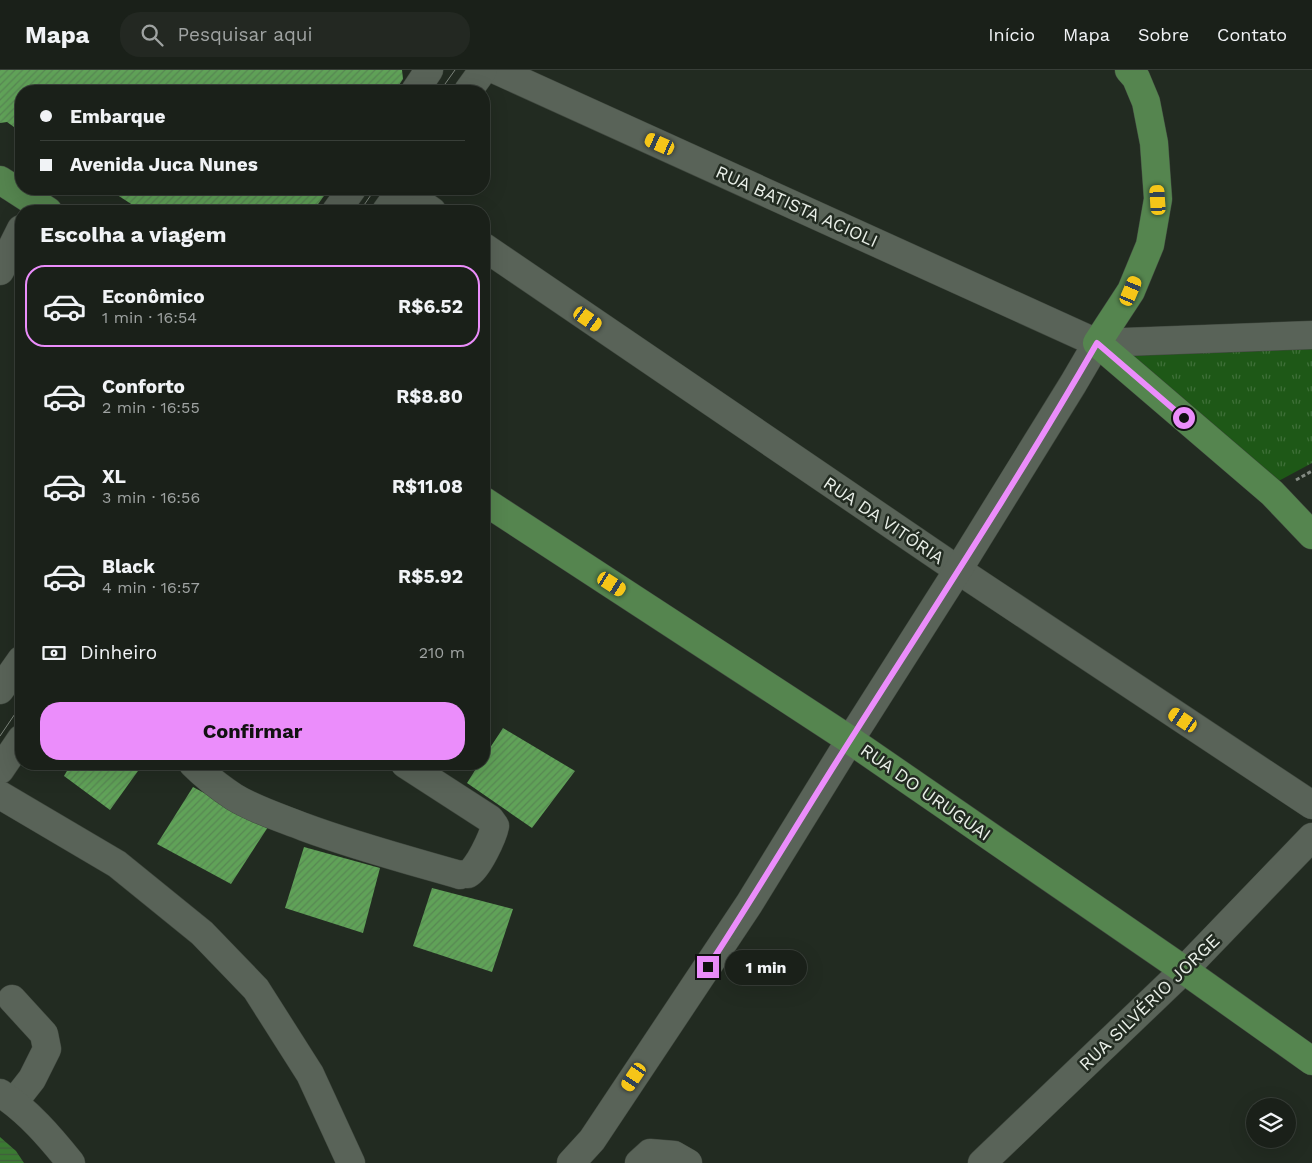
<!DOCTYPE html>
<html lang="pt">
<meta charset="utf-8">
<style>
:root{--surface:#1a2019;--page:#232822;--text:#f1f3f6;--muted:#9fa3a2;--line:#383e38;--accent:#eb8dfb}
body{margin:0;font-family:"Work Sans",sans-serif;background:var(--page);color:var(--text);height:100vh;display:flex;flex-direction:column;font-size:19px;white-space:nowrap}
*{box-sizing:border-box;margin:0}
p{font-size:16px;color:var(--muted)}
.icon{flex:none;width:28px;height:28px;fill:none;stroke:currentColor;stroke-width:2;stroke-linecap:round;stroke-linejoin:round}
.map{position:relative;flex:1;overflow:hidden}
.panel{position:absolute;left:15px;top:135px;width:475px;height:565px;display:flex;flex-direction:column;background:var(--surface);border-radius:20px;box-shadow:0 5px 20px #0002,0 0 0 1px var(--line)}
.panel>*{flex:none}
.top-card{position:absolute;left:15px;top:15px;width:475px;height:110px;border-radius:20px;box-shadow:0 5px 20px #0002,0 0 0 1px var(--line);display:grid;align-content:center;height:110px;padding:0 25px;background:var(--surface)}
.controls{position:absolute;left:1246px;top:1028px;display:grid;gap:10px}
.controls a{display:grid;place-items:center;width:50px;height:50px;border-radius:50%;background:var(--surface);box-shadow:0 5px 20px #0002,0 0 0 1px var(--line);font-size:25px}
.end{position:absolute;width:22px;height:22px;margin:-11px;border:6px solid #eb8dfb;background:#111;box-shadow:0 0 0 2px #111}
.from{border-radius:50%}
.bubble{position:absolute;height:35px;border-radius:18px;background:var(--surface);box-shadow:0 5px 20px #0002,0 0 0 1px var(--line);font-size:16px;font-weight:700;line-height:35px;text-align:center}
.car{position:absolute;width:15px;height:30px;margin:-15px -8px;border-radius:6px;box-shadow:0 0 4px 1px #0007;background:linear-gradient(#f5c518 24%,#345 0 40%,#f5c518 0 76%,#345 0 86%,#f5c518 0)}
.top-card b{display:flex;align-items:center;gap:18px;height:48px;font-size:19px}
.top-card b+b{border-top:1px solid var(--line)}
.top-card i{width:12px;height:12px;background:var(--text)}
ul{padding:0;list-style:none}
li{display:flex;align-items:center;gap:15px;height:82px;margin:0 10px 8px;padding:0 15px;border:2px solid transparent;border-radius:20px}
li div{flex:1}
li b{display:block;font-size:19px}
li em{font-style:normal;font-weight:700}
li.current{border-color:var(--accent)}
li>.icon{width:45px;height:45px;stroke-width:1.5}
h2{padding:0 25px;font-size:22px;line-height:60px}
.pay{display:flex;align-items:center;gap:12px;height:55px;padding:0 25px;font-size:19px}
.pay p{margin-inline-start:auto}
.cta{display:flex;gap:10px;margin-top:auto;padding:10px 25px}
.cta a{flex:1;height:58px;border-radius:20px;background:var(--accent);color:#111;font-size:20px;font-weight:700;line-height:58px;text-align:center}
header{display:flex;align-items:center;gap:30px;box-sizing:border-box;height:70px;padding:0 25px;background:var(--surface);border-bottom:1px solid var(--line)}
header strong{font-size:24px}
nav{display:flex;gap:28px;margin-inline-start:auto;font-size:18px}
.search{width:350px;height:45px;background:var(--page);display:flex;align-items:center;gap:12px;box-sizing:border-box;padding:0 18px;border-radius:20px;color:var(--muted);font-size:19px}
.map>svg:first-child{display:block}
.grass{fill:url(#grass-tufts)}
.water{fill:url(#water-rules)}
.building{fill:url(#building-hatch)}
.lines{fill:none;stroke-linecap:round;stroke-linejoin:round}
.minor-casing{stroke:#40483f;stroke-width:29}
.major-casing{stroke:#40483f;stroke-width:29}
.path{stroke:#838a82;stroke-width:3;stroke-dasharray:4 2.5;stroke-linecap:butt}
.minor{stroke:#596358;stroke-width:28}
.major{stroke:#55854f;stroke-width:28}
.tram{stroke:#7c847b;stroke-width:1}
.route{stroke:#eb8dfb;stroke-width:6}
.labels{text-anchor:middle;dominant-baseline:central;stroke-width:5;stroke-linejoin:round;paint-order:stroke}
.street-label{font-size:18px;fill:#e9efe8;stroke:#222b21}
</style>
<header>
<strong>Mapa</strong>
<div class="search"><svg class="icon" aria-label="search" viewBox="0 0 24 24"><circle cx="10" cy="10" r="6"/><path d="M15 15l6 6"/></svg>Pesquisar aqui</div>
<nav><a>Início</a><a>Mapa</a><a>Sobre</a><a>Contato</a></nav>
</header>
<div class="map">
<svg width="1312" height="1093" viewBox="0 0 1312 1093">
<defs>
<pattern id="grass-tufts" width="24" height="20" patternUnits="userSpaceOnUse" patternTransform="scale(1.25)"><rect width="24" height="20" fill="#1e5817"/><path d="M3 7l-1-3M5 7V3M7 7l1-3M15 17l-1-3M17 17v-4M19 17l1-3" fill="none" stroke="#3f7039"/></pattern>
<pattern id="water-rules" width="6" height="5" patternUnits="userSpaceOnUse" patternTransform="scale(1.25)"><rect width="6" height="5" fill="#3a7a32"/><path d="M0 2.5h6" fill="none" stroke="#415e3d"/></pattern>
<pattern id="building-hatch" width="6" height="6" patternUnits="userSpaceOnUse" patternTransform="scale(1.25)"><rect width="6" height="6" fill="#60a258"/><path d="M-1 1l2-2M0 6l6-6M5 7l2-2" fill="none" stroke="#588753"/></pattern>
</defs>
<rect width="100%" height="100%" fill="#222b21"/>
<path class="grass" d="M1312,273V393L1273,414L1133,285Z"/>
<path class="water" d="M0,1067L16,1081L24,1093H0Z"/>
<g class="building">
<path d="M0,0H402L403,9L395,21H21V62L7,52L0,53Z"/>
<path d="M108,119H329L313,141H142Z"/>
<path d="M503,658L575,701L532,758L467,713L479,694H484V687Z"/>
<path d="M71,694H143L110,740L64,706Z"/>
<path d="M193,717L268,757L231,814L157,774Z"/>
<path d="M304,777L380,798L363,863L285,838Z"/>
<path d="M432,818L513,839L492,902L413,876Z"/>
</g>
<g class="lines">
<defs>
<g id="minor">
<path d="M496,0L1097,273L1312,265"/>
<path d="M415,21L429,0"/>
<path d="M468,21L483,0"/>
<path d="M401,120L432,141"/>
<path d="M336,141L352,119"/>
<path d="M386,141L402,119"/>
<path d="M484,177L958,500L1312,735"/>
<path d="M0,201L21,159"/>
<path d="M0,620L21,590"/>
<path d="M193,694C205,706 219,717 234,727C255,740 281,748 304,757C355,776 408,790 460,805C462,804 467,804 468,804C478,799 493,766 495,756L490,749L405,694"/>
<path d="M0,700L21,669"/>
<path d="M0,725L117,794L202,863L256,919L310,1004L351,1093"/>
<path d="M12,929L44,964L47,979L32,1009L14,1032"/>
<path d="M0,1023C28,1041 50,1067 71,1093"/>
<path d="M571,1093L592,1070L749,834L850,670L958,500L1073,314L1097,273"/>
<path d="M639,1093L650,1083L674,1085L688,1093"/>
<path d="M982,1093L1184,900L1312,767"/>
</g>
<g id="major">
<path d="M1129,0L1136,8L1146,32L1154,73L1158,129L1150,175L1131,221L1097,273L1272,423L1312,465"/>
<path d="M0,110L48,141"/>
<path d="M484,431L850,670L1184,900L1312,991"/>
</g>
</defs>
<use href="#minor" class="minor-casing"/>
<use href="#major" class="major-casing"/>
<path class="path" d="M1296,410L1312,401"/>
<use href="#minor" class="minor"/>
<use href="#major" class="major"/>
<g class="tram">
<path d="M440,21L455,0"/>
<path d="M360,141L375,119"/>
<path d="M0,666L21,635"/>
</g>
</g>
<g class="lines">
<path class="route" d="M708,897C759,819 806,739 856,661C938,532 1021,405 1097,273L1184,348"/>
</g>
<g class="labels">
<g class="street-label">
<text transform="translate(797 136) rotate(24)">RUA BATISTA ACIOLI</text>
<text transform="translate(884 450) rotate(34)">RUA DA VITÓRIA</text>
<text transform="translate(926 722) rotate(35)">RUA DO URUGUAI</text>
<text transform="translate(1149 932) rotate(-44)">RUA SILVÉRIO JORGE</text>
</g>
</g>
</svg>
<div class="controls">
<a><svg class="icon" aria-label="layers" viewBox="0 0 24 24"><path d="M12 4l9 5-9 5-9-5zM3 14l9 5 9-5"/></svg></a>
</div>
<i class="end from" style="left:1184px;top:348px"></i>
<i class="end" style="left:708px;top:897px"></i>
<div class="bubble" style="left:725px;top:880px;width:82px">1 min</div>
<i class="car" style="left:660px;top:74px;rotate:294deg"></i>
<i class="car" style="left:1158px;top:130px;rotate:356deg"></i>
<i class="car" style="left:1131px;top:221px;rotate:23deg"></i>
<i class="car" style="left:588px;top:249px;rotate:125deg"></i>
<i class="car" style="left:612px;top:514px;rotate:123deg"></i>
<i class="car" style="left:1183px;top:650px;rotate:304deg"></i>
<i class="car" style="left:634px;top:1007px;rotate:214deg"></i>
<div class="top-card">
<b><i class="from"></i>Embarque</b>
<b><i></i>Avenida Juca Nunes</b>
</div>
<section class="panel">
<h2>Escolha a viagem</h2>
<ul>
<li class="current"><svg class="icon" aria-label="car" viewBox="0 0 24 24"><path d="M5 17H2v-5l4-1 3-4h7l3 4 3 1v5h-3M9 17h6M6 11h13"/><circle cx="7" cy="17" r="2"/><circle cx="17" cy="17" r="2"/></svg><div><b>Econômico</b><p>1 min · 16:54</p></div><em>R$6.52</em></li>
<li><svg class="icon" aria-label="car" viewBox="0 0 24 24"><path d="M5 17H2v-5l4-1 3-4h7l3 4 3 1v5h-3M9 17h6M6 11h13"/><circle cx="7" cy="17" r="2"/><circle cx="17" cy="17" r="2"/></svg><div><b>Conforto</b><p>2 min · 16:55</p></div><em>R$8.80</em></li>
<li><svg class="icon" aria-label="car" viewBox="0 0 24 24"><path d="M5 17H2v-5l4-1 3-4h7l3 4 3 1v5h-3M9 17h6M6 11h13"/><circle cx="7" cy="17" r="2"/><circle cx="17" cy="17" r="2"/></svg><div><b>XL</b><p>3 min · 16:56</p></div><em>R$11.08</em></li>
<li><svg class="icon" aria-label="car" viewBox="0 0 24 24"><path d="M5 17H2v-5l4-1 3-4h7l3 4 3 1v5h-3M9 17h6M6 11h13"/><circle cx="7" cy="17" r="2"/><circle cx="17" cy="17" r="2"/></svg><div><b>Black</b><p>4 min · 16:57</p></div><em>R$5.92</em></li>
</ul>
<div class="pay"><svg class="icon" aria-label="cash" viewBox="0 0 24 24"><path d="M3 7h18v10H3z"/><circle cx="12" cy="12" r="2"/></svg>Dinheiro<p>210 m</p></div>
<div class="cta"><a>Confirmar</a></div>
</section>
</div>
